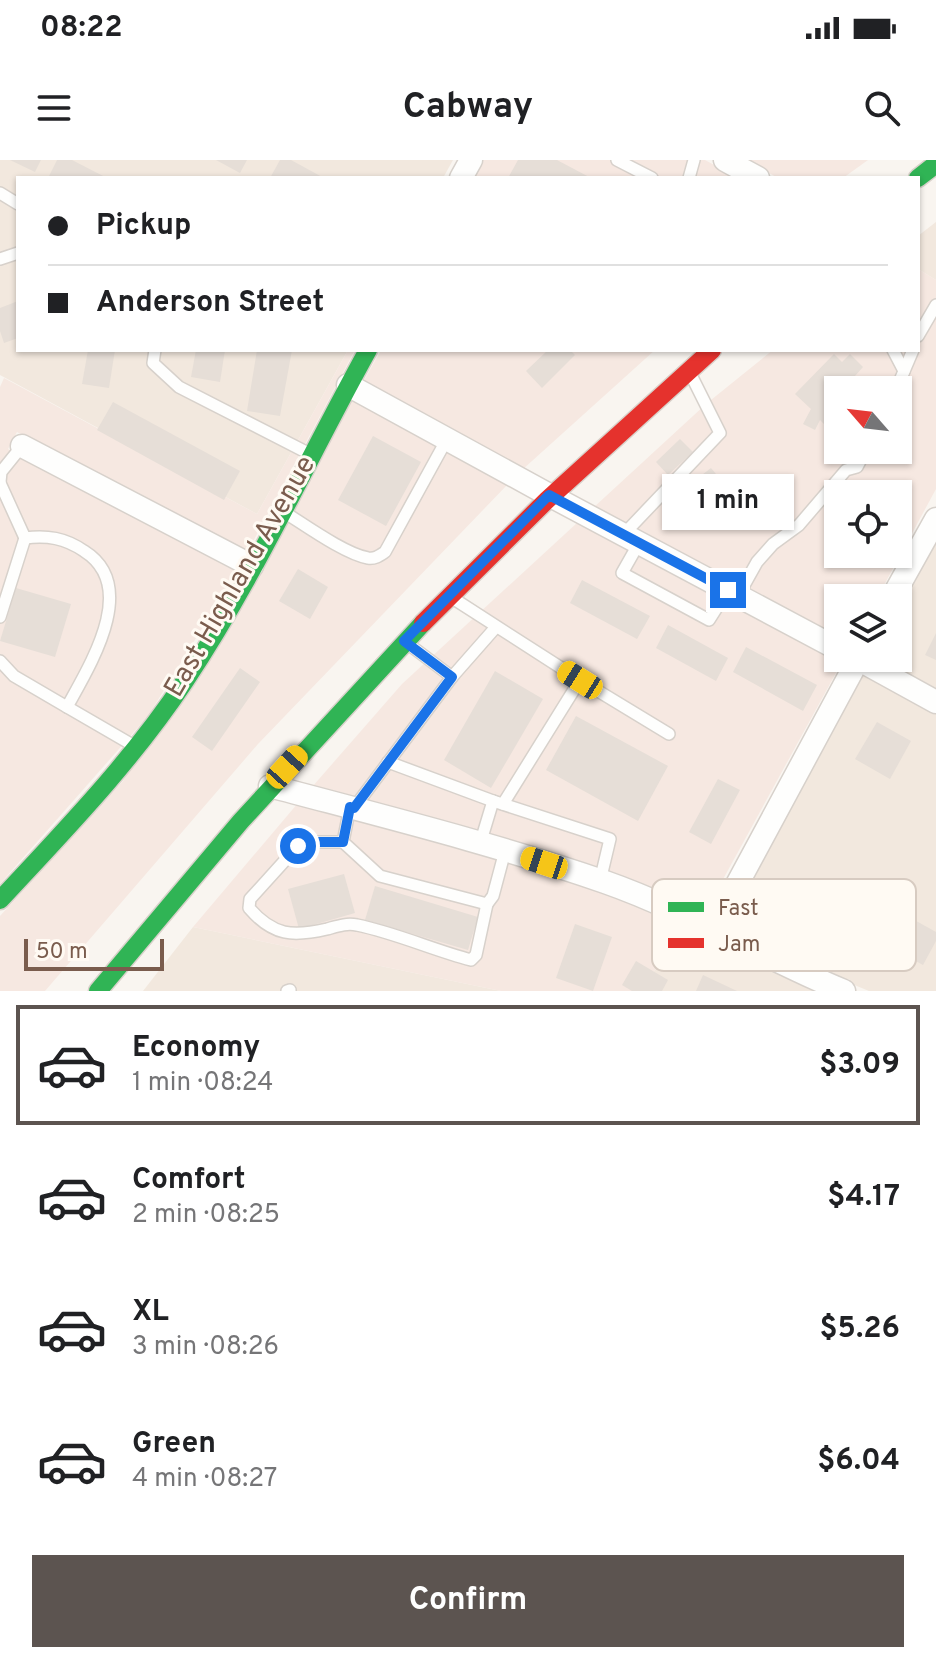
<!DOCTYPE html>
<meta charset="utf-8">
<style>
:root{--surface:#fff;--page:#f6f6f6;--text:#202124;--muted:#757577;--line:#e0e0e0;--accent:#5c5450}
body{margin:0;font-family:Overpass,sans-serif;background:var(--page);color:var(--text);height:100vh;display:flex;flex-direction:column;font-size:30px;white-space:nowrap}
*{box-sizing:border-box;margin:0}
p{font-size:26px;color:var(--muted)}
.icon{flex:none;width:44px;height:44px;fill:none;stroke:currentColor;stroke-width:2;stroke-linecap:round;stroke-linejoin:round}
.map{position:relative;height:831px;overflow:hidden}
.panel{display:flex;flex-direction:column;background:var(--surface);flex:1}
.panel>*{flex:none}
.top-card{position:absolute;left:16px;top:16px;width:904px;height:176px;border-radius:0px;box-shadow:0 2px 6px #0004;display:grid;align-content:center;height:176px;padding:0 32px;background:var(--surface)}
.needle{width:52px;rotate:298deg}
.tools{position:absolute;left:824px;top:216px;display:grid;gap:16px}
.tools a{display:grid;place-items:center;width:88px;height:88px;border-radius:0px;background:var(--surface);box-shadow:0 2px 6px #0004;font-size:40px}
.scale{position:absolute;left:24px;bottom:20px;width:140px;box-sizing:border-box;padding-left:8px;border:4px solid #7a5c4d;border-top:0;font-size:22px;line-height:28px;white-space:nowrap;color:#7a5c4d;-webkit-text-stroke:6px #fffaf3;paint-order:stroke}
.end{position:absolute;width:36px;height:36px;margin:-18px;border:10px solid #1a73e8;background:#fff;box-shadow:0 0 0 4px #fff}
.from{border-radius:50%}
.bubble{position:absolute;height:56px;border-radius:0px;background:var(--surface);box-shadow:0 2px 6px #0004;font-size:26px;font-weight:700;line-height:56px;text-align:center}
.car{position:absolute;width:24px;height:48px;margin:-24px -12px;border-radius:10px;box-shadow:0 0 6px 2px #0007;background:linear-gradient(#f5c518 24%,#345 0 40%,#f5c518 0 76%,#345 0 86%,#f5c518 0)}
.top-card b{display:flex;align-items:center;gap:28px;height:76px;font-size:30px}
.top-card b+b{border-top:2px solid var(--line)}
.top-card i{width:20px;height:20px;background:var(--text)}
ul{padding:14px 0 0;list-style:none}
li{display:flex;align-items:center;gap:24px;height:120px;margin:0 16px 12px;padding:0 16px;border:4px solid transparent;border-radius:0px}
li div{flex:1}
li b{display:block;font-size:30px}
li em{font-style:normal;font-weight:700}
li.current{border-color:var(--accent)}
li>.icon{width:72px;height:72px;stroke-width:1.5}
.cta{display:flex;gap:16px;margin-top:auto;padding:16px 32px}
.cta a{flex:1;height:92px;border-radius:0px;background:var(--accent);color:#fff;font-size:32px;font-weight:700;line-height:92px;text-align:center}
.status{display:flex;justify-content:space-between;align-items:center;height:56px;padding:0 40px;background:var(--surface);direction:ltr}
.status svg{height:22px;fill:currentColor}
header{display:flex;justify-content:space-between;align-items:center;height:104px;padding:0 32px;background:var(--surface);font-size:36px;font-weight:700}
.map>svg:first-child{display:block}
.residential{fill:#f2e8de}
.commercial{fill:#f6e8e1;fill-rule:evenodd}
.building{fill:#e6ded7}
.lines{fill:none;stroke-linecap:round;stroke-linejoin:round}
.lane-casing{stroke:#d7d1cb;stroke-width:14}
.street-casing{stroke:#d7d1cb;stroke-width:25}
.fast-casing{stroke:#d9d2cb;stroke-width:21}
.jam-casing{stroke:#d9d2cb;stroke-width:21}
.lane{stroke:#fefefd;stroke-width:11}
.street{stroke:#fefefd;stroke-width:22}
.fast{stroke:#30b455;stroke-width:18}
.jam{stroke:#e5322d;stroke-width:18}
.route{stroke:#1a73e8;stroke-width:10}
.labels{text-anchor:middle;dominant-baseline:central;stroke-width:6;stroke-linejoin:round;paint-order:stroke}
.street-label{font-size:28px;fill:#7a5c4d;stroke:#fffaf3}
.key{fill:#fffaf3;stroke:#d7cbc1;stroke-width:2}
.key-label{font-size:22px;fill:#7a5c4d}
</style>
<div class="status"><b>08:22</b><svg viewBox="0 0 49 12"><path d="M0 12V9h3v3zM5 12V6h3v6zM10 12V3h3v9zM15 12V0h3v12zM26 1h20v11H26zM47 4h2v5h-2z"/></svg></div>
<header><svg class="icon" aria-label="menu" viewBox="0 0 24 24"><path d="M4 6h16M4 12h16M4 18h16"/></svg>Cabway<svg class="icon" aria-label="search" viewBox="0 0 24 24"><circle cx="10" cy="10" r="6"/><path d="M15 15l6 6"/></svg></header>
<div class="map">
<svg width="936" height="831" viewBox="0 0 936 831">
<rect width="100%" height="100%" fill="#f9f5f0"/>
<g class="residential">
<path d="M0,0H453L443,18H18V190H348L257,354L0,215Z"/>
<path d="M936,62V120L918,109V76Z"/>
<path d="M936,381V531L876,498H898V450Z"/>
<path d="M863,513L936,553V831H869L852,824L849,819L844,820L728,765Z"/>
<path d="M193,767L501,831H143Z"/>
<path d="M694,771L820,831H634Z"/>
</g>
<g class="commercial">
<path d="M483,0H705L738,18H473Z"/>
<path d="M746,0H868L843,18H778Z"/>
<path d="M918,109L936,120V329L877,438H838V478L593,348L706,244L773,190H918ZM838,230H898V290H838ZM838,334H898V394H838Z"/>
<path d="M348,190H355L247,393L17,272L8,289L238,410L148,556L0,724V227L4,218L257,354Z"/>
<path d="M381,190H655L522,310L363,222Z"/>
<path d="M353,239L508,324L258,584L45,831H0V756L123,621Z"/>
<path d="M578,362L842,502L704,754L312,627L402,524Z"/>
<path d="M298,643L514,703L602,732L694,771L634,831H501L193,767Z"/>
</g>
<g class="building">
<path d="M10,0H41L35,12Z"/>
<path d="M57,0H72L107,18H48Z"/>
<path d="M216,0H247L240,13Z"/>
<path d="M280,0H291L324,18H270Z"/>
<path d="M518,0H557L591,18H508Z"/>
<path d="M18,141V178L4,183L0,171V148Z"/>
<path d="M88,190H115L109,228L82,224Z"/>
<path d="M196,190H225L220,222L191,217Z"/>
<path d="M257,190H292L280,256L247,251Z"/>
<path d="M548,190H570L575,195L542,228L526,211Z"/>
<path d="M834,194L842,202L850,194L863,207L854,217L867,230H838V267L834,274L820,260L815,270L803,264L811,249L795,234Z"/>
<path d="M113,242L240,311L224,340L97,270Z"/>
<path d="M373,276L421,302L386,366L338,340Z"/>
<path d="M680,279L693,292L668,315L656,302Z"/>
<path d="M711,308L725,325L700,347L685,328Z"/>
<path d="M298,409L328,427L310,459L279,441Z"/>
<path d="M582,420L650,456L637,479L570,443Z"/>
<path d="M16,428L71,444L55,497L0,481Z"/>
<path d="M668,465L728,498L716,521L656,488Z"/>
<path d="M936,473V500L925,495Z"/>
<path d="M746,487L817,525L803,551L733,512Z"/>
<path d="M240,508L260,522L212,591L192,577Z"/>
<path d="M495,511L543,539L491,628L444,600Z"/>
<path d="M576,556L668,606L638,661L546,610Z"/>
<path d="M877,562L911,581L890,619L855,599Z"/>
<path d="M718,619L740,630L711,684L689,672Z"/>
<path d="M344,714L355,753L299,769L288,729Z"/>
<path d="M375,726L478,757L468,790L365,760Z"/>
<path d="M891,747L936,772V781L923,805L874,778Z"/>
<path d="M575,764L612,777L593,831L556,818Z"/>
<path d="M636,801L668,820L662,831H632L622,825Z"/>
<path d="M703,815L737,831H696Z"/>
</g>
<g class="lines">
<defs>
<g id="lane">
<path d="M617,0L652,18"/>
<path d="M689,18L694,0"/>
<path d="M0,33L18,44"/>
<path d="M0,99L18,93"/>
<path d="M918,176L936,145"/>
<path d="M155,190L153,203L179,227L310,294"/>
<path d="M893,190L904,211"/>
<path d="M896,230L913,190"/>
<path d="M0,322L1,312L22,286"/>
<path d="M0,323L25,378C47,375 65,378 84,391C140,426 90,505 67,547L14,516L0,501"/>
<path d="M284,352C305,365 345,394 368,398C375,399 379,396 385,392L447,279"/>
<path d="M623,375L720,273L692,217"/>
<path d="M639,383L622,413L709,460L728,430"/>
<path d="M738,436L757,402L773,384L799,365L846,310L857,307L866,290"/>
<path d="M454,439L580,520L503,644"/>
<path d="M0,457L25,378"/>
<path d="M452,517L496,467"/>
<path d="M580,520L669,574"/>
<path d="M67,547L136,587"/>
<path d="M388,602L493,641L480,684"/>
<path d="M493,641L610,679L600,721"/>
<path d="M350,647L343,682L380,716L487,744L493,736L505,691"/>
<path d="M354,648L452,517L411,486"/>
<path d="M343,682H312L298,686L250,739L249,748C273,776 293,777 327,769C338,766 346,763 357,765C396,773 433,790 471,800L476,795L487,744"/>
<path d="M287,831L290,830"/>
</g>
<g id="street">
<path d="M725,0L758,18"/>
<path d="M461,18L471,0"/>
<path d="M348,225L549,335L838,489"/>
<path d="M22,286L252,406"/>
<path d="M892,438L936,359"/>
<path d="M856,498L936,542"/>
<path d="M270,626C382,656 495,684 605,722C688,751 763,798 844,831"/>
<path d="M713,769L859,498"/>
</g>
<g id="fast">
<path d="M918,18L936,4"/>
<path d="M0,740C65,670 132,601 185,521C255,416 307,300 368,190"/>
<path d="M98,831L241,661L423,463"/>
</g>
<path id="jam" d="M423,463L547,340L712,190"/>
</defs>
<use href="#lane" class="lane-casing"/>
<use href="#street" class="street-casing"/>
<use href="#fast" class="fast-casing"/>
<use href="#jam" class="jam-casing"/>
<use href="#lane" class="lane"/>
<use href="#street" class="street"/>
<use href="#fast" class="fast"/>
<use href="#jam" class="jam"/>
</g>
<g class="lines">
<path class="route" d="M298,686L312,682H343L350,647L354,648L452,517L404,481L549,335L728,430"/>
</g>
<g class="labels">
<g class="street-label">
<text transform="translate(241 417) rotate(-60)">East Highland Avenue</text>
</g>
</g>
<rect x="652" y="719" width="264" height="92" rx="12" class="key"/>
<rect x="668" y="742" width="36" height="10" fill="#30b455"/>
<rect x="668" y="778" width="36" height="10" fill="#e5322d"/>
<g class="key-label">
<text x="718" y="755">Fast</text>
<text x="718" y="791">Jam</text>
</g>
</svg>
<div class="tools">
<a><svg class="needle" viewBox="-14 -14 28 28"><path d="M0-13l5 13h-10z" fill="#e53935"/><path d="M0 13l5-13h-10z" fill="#757577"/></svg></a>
<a><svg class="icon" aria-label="locate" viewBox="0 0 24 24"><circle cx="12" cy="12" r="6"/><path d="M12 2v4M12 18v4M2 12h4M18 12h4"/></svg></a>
<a><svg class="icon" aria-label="layers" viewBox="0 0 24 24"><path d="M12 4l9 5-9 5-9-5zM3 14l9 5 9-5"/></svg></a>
</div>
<div class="scale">50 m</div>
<i class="end from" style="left:298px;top:686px"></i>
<i class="end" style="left:728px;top:430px"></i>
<div class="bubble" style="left:662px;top:314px;width:132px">1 min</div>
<i class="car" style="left:580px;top:520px;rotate:302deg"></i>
<i class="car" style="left:287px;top:607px;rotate:42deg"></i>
<i class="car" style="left:544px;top:703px;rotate:288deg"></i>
<div class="top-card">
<b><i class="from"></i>Pickup</b>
<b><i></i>Anderson Street</b>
</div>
</div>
<section class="panel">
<ul>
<li class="current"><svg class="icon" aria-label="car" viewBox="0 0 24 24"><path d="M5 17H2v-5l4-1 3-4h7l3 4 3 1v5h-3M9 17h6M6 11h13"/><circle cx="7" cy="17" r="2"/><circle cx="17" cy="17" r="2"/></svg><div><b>Economy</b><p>1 min · 08:24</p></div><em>$3.09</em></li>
<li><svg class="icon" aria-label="car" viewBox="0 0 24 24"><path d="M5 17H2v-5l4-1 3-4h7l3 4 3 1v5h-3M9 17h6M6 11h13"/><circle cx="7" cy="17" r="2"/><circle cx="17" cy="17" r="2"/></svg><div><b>Comfort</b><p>2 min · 08:25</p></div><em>$4.17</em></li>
<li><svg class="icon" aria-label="car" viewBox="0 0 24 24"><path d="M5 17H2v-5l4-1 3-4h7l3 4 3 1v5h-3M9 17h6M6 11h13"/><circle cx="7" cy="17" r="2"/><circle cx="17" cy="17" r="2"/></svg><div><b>XL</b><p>3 min · 08:26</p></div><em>$5.26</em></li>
<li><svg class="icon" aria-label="car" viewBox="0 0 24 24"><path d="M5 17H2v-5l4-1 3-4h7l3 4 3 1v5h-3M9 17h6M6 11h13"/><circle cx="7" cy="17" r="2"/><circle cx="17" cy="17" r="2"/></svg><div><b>Green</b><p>4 min · 08:27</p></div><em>$6.04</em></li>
</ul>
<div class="cta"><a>Confirm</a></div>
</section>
